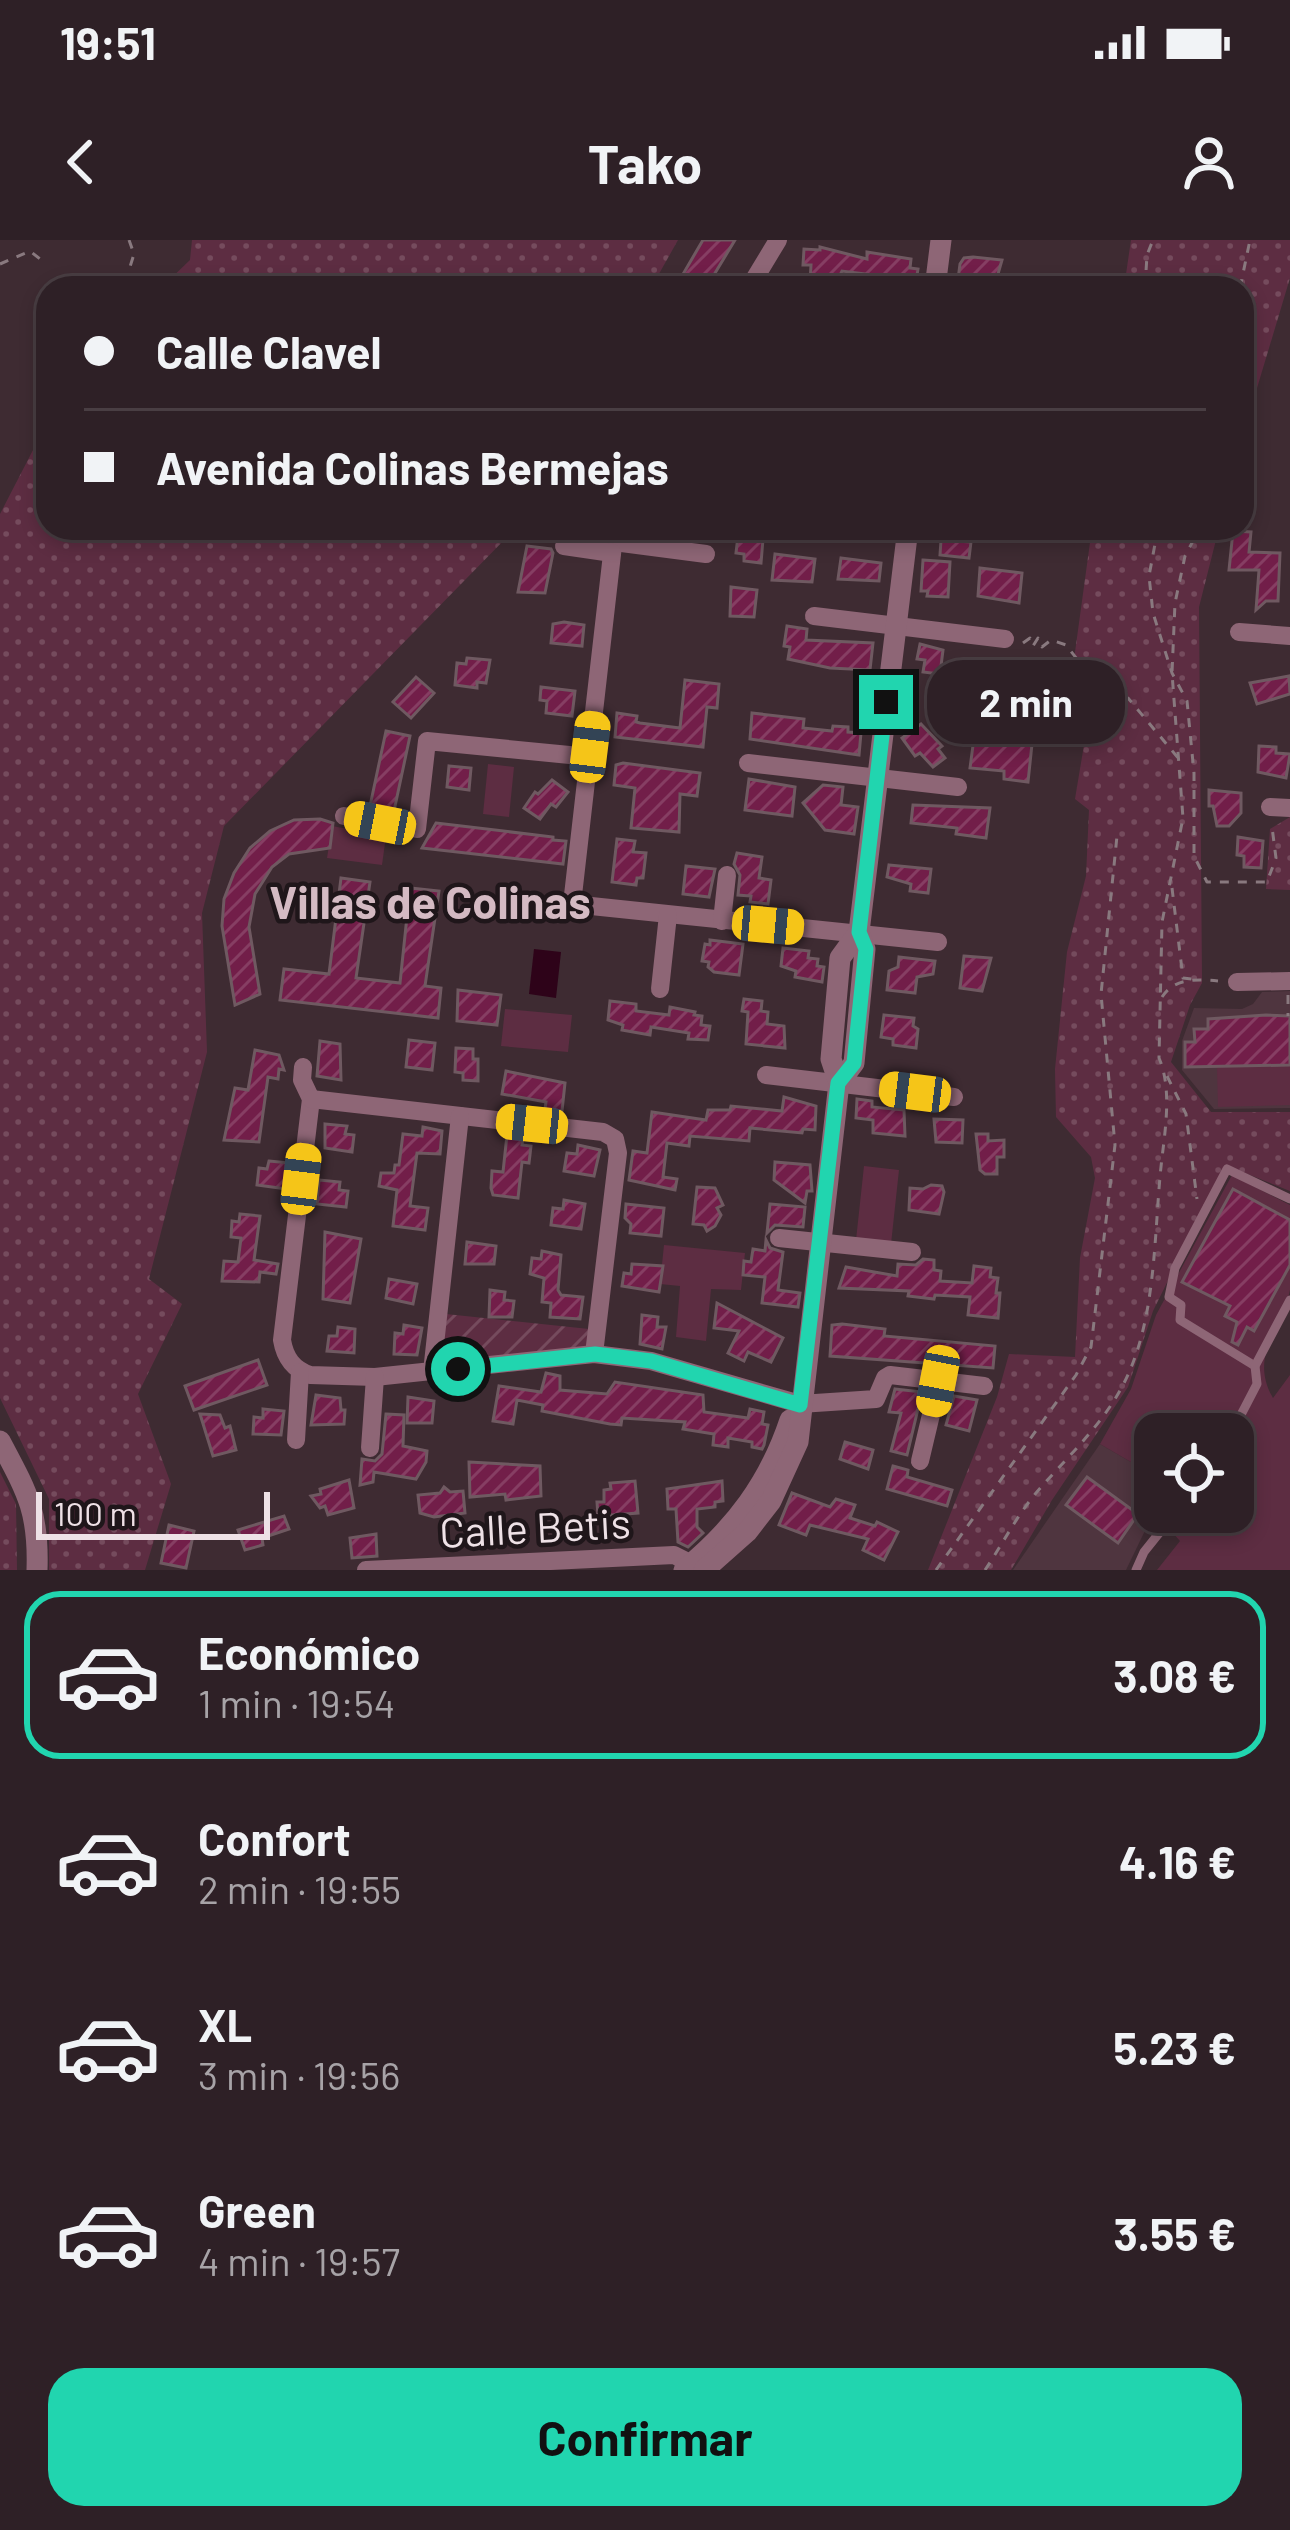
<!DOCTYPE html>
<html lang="es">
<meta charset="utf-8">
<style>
:root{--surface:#2e2026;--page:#36282e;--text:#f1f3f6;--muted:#a7a3a7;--line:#493e43;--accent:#21d5af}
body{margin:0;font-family:Barlow,sans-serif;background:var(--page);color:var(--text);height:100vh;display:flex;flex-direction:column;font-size:45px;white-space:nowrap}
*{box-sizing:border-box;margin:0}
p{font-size:39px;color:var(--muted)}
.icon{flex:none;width:66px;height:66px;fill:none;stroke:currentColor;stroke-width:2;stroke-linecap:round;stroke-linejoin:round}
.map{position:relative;height:1330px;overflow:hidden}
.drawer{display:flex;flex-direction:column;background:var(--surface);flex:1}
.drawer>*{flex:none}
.hud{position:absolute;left:36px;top:36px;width:1218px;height:264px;border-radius:36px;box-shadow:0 6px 18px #0003,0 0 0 3px var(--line);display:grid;align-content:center;height:264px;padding:0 48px;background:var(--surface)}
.buttons{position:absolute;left:1134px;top:1173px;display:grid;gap:24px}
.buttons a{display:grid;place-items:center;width:120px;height:120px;border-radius:24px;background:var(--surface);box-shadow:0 6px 18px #0003,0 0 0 3px var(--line);font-size:60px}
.scale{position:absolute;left:36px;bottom:30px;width:234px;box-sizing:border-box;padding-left:12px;border:6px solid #eee1e6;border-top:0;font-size:33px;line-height:42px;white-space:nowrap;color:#eee1e6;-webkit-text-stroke:9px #1f161a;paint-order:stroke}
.end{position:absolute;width:54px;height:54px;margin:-27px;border:15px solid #21d5af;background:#111;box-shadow:0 0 0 6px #111}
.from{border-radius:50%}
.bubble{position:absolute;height:84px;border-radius:36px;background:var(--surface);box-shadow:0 6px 18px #0003,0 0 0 3px var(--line);font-size:39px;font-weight:700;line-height:84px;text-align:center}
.car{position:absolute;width:36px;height:72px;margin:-36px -18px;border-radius:15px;box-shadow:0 0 9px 3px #0007;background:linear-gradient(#f5c518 24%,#345 0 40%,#f5c518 0 76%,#345 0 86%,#f5c518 0)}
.hud b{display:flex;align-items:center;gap:42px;height:114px;font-size:45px}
.hud b+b{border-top:3px solid var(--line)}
.hud i{width:30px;height:30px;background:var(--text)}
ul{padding:21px 0 0;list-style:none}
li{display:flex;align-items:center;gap:36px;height:168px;margin:0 24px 18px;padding:0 24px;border:6px solid transparent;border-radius:36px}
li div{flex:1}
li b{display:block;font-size:45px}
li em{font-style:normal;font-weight:700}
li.selected{border-color:var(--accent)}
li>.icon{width:108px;height:108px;stroke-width:1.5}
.cta{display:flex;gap:24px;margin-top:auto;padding:24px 48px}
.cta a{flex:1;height:138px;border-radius:36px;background:var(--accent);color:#111;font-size:48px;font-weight:700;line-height:138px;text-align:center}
.status{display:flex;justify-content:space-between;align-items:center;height:84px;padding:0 60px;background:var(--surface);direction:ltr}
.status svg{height:33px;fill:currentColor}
header{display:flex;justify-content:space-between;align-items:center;height:156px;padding:0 48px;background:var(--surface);font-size:54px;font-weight:700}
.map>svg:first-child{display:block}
.built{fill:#4f353f}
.grass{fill:url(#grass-dots)}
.park{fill:#5d2d42}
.garden{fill:url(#garden-furrows)}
.water{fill:#2e0319}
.building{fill:url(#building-hatch);stroke:#6f5961;stroke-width:3}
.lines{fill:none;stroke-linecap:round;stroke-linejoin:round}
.path{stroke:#89797f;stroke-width:3;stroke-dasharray:9 9;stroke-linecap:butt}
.service{stroke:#8e6676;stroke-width:9}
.minor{stroke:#8e6676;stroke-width:18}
.tertiary{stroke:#8e6676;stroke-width:21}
.route{stroke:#21d5af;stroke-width:15}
.labels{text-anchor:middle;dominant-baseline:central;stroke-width:9;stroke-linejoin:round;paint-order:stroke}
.street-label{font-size:42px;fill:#eee1e6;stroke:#1f161a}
.neighbourhood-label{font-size:45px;font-weight:bold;fill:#d4bac3;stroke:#1f161a}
</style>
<div class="status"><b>19:51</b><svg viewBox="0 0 49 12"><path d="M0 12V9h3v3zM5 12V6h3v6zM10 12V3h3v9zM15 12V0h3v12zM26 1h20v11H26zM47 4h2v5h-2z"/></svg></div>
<header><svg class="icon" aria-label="back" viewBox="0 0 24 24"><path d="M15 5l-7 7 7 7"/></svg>Tako<svg class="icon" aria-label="person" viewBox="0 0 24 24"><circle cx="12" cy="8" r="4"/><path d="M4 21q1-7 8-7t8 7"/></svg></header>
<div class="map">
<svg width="1290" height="1330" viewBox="0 0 1290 1330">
<defs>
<pattern id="grass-dots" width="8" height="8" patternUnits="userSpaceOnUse" patternTransform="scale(3)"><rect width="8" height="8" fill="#5d2d42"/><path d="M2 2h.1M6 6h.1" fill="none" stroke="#754b5d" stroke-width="1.8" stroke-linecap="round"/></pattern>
<pattern id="garden-furrows" width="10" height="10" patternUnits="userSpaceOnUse" patternTransform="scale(3)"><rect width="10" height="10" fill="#5d2d42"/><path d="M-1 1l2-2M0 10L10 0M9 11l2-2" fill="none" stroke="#754b5d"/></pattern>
<pattern id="building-hatch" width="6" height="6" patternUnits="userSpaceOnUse" patternTransform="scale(3)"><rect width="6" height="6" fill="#721e49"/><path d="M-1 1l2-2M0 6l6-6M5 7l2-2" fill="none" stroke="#863e63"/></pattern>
</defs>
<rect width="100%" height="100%" fill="#3e2b32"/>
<g class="built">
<path d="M1290,751V868L1214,869L1182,830V801L1194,768L1242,769L1253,764L1262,752Z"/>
<path d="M1100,1204L1155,1236V1270L1126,1330H1013Z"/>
</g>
<g class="grass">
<path d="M192,0H678L651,48H161L190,20Z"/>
<path d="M1131,0H1290V38L1242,198V48H1124Z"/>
<path d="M48,181V288H516L224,586L202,673L207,812L149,1039L182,1064L138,1154L171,1244L145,1330H49V1259L0,1158V274Z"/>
<path d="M1092,288H1219L1199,367L1202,743L1190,765L1171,822L1211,872H1290V951L1225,925L1153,1071L1128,1147L1052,1260L1011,1330H928L997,1157L1009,1114L1075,1117L1080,1018L1095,938L1091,917L1056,877L1055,829L1067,712L1086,636L1089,570L1075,559L1088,481L1066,478Z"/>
<path d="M1290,577V650L1266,649L1270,589Z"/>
<path d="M0,1232L16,1264L17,1330H0Z"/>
</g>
<g class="park">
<path d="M488,524L514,527L509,577L483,574Z"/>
<path d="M332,586L386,596L382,625L327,618Z"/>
<path d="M505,769L572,775L568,812L501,806Z"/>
<path d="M1290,825V865L1218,867L1217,827Z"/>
<path d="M864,926L899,930L891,1004L856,1000Z"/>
<path d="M1232,935L1290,965C1290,991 1290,1024 1290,1050C1283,1087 1248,1115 1273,1158L1290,1135V1330H1157L1180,1301L1154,1272L1155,1270L1233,1272V1194H1155V1236L1100,1204L1131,1149L1156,1075Z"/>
<path d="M664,1005L745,1013L741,1050L711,1049L706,1101L676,1097L680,1046L660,1044Z"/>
</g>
<path class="garden" d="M446,1074L589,1089L588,1110L446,1123L443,1119Z"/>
<path class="water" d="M534,709L561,712L556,758L529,754Z"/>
<g class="building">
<path d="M703,0H735L706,48H693L679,41Z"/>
<path d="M820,7L867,19V12L911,19L910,28L918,29L915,48L881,45L882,36L842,31L838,39H831V43L810,42L811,25H803L804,9L820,10Z"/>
<path d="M973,17L1002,20L996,41L980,42L979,48L957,47L960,24L964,18Z"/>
<path d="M1233,291L1251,292L1249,312L1280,313L1278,361H1266L1256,370L1259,330H1229Z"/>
<path d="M738,296L763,299L761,323L744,321V314L736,313Z"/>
<path d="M941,300L971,302L969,318L940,315Z"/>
<path d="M527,306L551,309L553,313L545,353L518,352Z"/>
<path d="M775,314L815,319L812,342L772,340Z"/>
<path d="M841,318L881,323L879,341L838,339Z"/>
<path d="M923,320L950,322L948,357L927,356L928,351H921Z"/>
<path d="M980,328L1022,333L1019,363L978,356Z"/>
<path d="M731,347L757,350L754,377L730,376Z"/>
<path d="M564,382L584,385L582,406L551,403L553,384Z"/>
<path d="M787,386L807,389L806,400L873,403L870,430L830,428L788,419L790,407L784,406Z"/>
<path d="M920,404L943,410L940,434L923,432L925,420L917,419Z"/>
<path d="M467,418L490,420L486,443L477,442V448L455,445L457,423L466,424Z"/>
<path d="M987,424L1016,426L1011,454L978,455Z"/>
<path d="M1289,436L1290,454L1257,464L1250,443Z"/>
<path d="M416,437L434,453L411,478L393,462Z"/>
<path d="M685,440L719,444L717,468L707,467L703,507L615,497L617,473L637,476L636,482L640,483L680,488Z"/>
<path d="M541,447L575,451L572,476L546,473L547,461L540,460Z"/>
<path d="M752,473L804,479L803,488L832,491L833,486L848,487V492L861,493L859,515L750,499Z"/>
<path d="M921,484L942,506L938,509L945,518L933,527L920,513L915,516L902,498Z"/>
<path d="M994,489L1015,491L1013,502L1032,504L1028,542L1004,539V531L970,528L974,498L993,500Z"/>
<path d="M386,491L410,496L394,571L370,566Z"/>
<path d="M1259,506L1276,507V513L1290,514L1286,538L1258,532Z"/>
<path d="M623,523L700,533L697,556L680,554L679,592L631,588L635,548L614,545L616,525Z"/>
<path d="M449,526L471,528L469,550L447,547Z"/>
<path d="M749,539L795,547L792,576L745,570Z"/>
<path d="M552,540L568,552L556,567L551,564L540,579L524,568L535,552L538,554Z"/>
<path d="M823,545L843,547L841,565L858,567L854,594L825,590L803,563Z"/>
<path d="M1209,550L1241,553V573L1229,586H1217L1213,566H1209Z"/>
<path d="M913,565L990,568L986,598L956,594L957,588L911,583Z"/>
<path d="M320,579L333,583L330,608L289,614L272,627L255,654L249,687L260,754L235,765L222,686L224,659L234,633L250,608L270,591L294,580Z"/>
<path d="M436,583L553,597V600L566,601L563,624L422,608Z"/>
<path d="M1238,597L1263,601L1261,628L1244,627V616L1237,615Z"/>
<path d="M617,599L635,601L633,612L646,613L643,638H637L636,645L612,642Z"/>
<path d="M737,613L762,617L759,638L771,640L768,664L750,662L751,656L738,655L740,635L734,624Z"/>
<path d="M889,625L931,629L928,653L910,651L911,644L887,637Z"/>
<path d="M686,626L715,629L709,657L683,654Z"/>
<path d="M341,638L370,642L356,738L400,743L410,648L439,651L425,746L441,748L438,778L280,760L284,729L329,734Z"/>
<path d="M710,700L743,704L739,735L714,732L708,727L709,722L702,721L705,704L710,705Z"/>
<path d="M783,708L809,711L808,718L818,719L817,726L824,727L822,742L795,737L796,731L781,726Z"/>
<path d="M964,716L991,718L982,751L960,748Z"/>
<path d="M899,717L935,721L933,734L917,737L915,753L887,750L889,731L898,727Z"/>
<path d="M458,750L501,755L497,785L457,781Z"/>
<path d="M744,759L762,761L761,771L768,772L767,784L784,786L785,808L746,804L748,772L742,771Z"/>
<path d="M610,761L636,764V771L669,775L670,767L695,772L694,775L702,776L701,785L710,786L708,800L688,799L689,793L651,787L650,795L622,790L623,785L608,780Z"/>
<path d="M884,775L914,778L913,786L918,789L916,808L893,805V799L881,797Z"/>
<path d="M1266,775L1290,776V825L1185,827V802H1195L1194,789H1208V779Z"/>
<path d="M409,800L435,803L432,830L406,827Z"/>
<path d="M320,801L340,804L341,840L317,836Z"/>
<path d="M456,808L473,809V819H478V841L463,840V833L455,832Z"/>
<path d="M255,810L279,815L284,830L279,829L278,839L268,837L259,902L224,900L235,848L248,850Z"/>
<path d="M506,831L565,843L562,871L545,869L546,862L502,854Z"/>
<path d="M784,857L816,866L815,890L803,889L802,893L750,888L749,901L690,896L689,906L667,903L663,937L677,939L675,950L629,940L633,911L647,913L652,872L706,880L708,870H730L731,866L782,871Z"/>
<path d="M857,859L872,861V867L904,870L905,896L873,893V880L856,878Z"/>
<path d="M934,879L963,880L962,903L936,902Z"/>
<path d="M325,884L347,886L345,894L354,895L352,912L325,908Z"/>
<path d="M423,887L442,891L440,914L417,913L410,966L428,968L425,990L393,986L397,950L379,946L381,933H394L395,925H399L403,894L422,896Z"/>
<path d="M976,894H988V901L1004,900V917H997V934H985L980,930Z"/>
<path d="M507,895L523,897L522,905L531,906L529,923L522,922L518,958L493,955L491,948L492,931L503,932Z"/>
<path d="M578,905L600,910L594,936L564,931L567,913L577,914Z"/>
<path d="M269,921L290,923L287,949L257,945L259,928L267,929Z"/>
<path d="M775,922L810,925L812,951H807L805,963L774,940Z"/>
<path d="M319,940L340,942L339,950L348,951L346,967L317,964Z"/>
<path d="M931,945L942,946L944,952L939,974L909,970L910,948L923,949Z"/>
<path d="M697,947L715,948L723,965L717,968L721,975L715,986L707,991L704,985L693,984Z"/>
<path d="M1233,949L1290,980V1025L1254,1091L1247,1087L1238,1105L1232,1102L1237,1082L1225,1076L1230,1066L1182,1042Z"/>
<path d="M564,960L585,964L581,989L551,985L553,968L563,969Z"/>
<path d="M626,964L664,968L661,996L630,993L631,984L625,978Z"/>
<path d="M770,964L805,967L803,987L775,985L767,993Z"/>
<path d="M240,974L260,976L254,1020L278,1024L276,1034L260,1032L259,1042L222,1041L224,1021L238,1022L241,998L231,997L232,981L239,982Z"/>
<path d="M325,992L361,999L350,1063L323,1059Z"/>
<path d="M766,1000L770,1008L783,1012L778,1050L800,1053L798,1067L762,1063L765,1037L743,1035L744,1021L751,1022L753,1009L765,1011Z"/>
<path d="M467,1002L496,1006L494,1024H465Z"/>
<path d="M542,1011L561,1015L558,1050L561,1055L583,1057L580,1079L550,1077L551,1063L542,1062L544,1038L530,1034L532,1018L541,1019Z"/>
<path d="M923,1019L934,1020V1030L941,1031L940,1041L972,1043L974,1026L991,1028L990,1037L998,1038L996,1053H1000L998,1078L968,1075L970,1057L935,1055L934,1059L908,1056L909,1051L839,1048L846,1027L897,1036L898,1024L916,1025Z"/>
<path d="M632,1024L663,1026L659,1052L622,1046L624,1033L631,1034Z"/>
<path d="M389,1039L417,1044L413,1064L386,1058Z"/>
<path d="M490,1050L505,1052L504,1060L514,1061L512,1077H489Z"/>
<path d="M717,1063L783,1098L771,1122L748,1112L744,1121L728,1113L739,1091L714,1088Z"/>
<path d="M642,1075L658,1077L657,1087H666L662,1109L640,1104Z"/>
<path d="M842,1084L885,1089L884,1096L995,1106L993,1128L830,1116L832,1085Z"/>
<path d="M404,1085L422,1088L417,1115L394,1114L395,1093L403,1094Z"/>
<path d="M338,1087L355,1089L354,1113L327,1111L329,1096H337Z"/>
<path d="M258,1120L267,1145L194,1170L185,1146Z"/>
<path d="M546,1133L560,1136V1150L607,1154L615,1142L703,1155L704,1172L748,1178L750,1169L764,1172L762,1184L768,1185L764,1205L762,1209L752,1207V1202L728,1198V1207L713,1205L714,1194L683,1189L685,1182L622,1178L621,1185L610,1184L542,1171L543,1165L517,1160L513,1184L493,1181L499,1146L541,1152Z"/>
<path d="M895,1149L922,1152L907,1215L891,1211L901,1173L889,1172Z"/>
<path d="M316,1155L340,1158L341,1170H345L344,1184L311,1185Z"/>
<path d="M954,1156L977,1160L969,1191L946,1185Z"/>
<path d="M408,1157L434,1161L432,1183H407Z"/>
<path d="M263,1169L284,1171L281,1195L253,1194L254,1177L263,1178Z"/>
<path d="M200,1174L220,1175L225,1188L230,1186L236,1210L213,1216Z"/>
<path d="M386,1174L404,1175L403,1206L427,1211L426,1222L416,1239L374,1232L373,1242L360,1245L362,1219L375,1221L382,1214Z"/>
<path d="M845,1202L873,1210L868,1229L840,1219Z"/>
<path d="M469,1222L540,1226L541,1256L506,1260L505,1254L470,1257Z"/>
<path d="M893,1226L908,1230L907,1237L952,1250L947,1266L887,1249Z"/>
<path d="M1087,1237L1138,1274L1118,1303L1066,1265Z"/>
<path d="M349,1240L354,1268L328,1275L325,1266L320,1268L311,1256L321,1254L320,1249Z"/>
<path d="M635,1241L638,1273L598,1276L597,1262H604V1250L611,1249L610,1243Z"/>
<path d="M722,1241L723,1261L715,1262V1267L697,1269V1287L703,1293L688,1307L678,1302L676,1269H668L667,1249Z"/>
<path d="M444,1247L450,1252L463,1251L465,1273L434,1277L420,1273L418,1255L440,1253Z"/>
<path d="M792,1253L830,1267L836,1259L855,1265L850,1278L875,1286L877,1282L898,1292L884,1320L863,1310L868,1299L810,1285L806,1295L779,1285Z"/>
<path d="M284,1276L289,1289L262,1298L263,1305L245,1310L238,1290Z"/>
<path d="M169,1285L194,1291L186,1328L161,1323Z"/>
<path d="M376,1294L377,1316L352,1318L350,1298Z"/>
</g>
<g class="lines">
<g class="path">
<path d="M129,0L134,14L129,30"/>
<path d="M0,24L30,11L40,19"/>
<path d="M1145,48L1147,15L1153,0"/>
<path d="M1240,48L1250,0"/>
<path d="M1158,288L1149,336L1153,373L1172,433L1187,461L1194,533V616L1207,642H1267L1276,618L1272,587"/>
<path d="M1023,403L1030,398L1033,406L1038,398L1042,407L1051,400L1066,405L1096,443L1128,458L1179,519"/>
<path d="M1172,648L1183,738L1192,739"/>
<path d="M1288,755V776"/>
<path d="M1162,757C1174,738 1197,739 1218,741"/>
<path d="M1167,836L1186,874L1197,959"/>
<path d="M936,1330L1076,1135L1091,1107L1115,905L1101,754L1117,596"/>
<path d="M985,1330C1002,1305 1016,1277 1036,1253C1066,1218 1101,1187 1123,1145C1155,1084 1154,1004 1160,937C1163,900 1174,853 1159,818L1162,682L1183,578L1172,433L1175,363L1185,316L1200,288"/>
</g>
<g class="service">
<path d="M1255,1126L1180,1080L1181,1065L1169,1057L1175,1028L1227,929L1290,959"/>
<path d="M1231,1194L1257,1144L1255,1126L1290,1060"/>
<path d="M1136,1330L1144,1312L1176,1272"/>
</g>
<g class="minor">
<path d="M749,48L778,0"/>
<path d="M615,288L572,664L938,702"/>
<path d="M614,302L706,314"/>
<path d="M564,306L612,313"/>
<path d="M814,376L1005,399"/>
<path d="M1239,392L1290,396"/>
<path d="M748,523L958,547"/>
<path d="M1270,567L1290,568"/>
<path d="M344,576L417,589L427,501L590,517"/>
<path d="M722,681L727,635"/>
<path d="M1237,742L1290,741"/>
<path d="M660,749L668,675"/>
<path d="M303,827L302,840L311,859L282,1100C285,1118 293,1129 310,1135L375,1137L594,1114L651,1121L800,1164L876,1159L885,1138L890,1135L984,1146"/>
<path d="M766,835L954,857"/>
<path d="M311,859L603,892L615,899L618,913L594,1114"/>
<path d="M779,998L912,1012"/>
<path d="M432,1132L460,876"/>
<path d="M296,1200L300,1132"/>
<path d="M370,1208L375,1137"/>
<path d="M920,1221L939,1141"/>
<path d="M366,1330L674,1315L700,1328"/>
</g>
<g class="tertiary">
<path d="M935,48L941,0"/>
<path d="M839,843L854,823L865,709L859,692L908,288"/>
<path d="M0,1201C27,1252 39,1271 37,1330"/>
<path d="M684,1330C735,1288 769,1243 790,1180"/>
<path d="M704,1330L747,1292L771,1261L798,1202L839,843L831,819L840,718L859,692"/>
</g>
</g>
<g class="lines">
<path class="route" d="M458,1129L595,1114L651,1121L800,1165L838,843L854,823L866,709L859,692L886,462"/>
</g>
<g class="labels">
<g class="street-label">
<text transform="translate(535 1286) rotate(-3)">Calle Betis</text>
</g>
<g class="neighbourhood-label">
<text x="430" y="661">Villas de Colinas</text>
</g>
</g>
</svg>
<div class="buttons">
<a><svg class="icon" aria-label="locate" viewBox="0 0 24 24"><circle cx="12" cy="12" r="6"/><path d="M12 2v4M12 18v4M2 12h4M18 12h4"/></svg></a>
</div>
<div class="scale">100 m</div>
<i class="end from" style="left:458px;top:1129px"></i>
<i class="end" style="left:886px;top:462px"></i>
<div class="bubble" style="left:927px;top:420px;width:198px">2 min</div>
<i class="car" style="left:590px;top:507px;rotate:7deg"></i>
<i class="car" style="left:380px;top:583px;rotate:281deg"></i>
<i class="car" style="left:768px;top:685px;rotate:95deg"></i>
<i class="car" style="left:915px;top:852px;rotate:277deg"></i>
<i class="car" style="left:532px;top:884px;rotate:276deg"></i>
<i class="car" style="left:301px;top:939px;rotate:7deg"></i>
<i class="car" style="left:938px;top:1141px;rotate:191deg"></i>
<div class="hud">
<b><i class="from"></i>Calle Clavel</b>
<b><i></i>Avenida Colinas Bermejas</b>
</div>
</div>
<section class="drawer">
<ul>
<li class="selected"><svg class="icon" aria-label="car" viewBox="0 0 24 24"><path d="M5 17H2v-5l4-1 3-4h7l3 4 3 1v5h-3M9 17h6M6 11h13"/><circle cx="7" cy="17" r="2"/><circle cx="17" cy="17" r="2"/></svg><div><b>Económico</b><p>1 min · 19:54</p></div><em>3.08 €</em></li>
<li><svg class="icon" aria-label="car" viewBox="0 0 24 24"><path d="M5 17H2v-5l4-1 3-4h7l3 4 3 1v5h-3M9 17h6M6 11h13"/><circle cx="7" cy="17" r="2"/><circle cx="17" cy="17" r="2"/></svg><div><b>Confort</b><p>2 min · 19:55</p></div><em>4.16 €</em></li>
<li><svg class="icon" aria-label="car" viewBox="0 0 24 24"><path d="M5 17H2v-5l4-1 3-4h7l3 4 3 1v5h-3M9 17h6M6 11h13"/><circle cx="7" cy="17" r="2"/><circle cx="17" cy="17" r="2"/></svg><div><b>XL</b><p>3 min · 19:56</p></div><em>5.23 €</em></li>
<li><svg class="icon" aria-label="car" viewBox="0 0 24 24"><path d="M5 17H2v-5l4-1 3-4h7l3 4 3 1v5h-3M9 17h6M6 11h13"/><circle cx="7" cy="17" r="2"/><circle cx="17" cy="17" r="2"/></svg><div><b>Green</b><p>4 min · 19:57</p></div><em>3.55 €</em></li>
</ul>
<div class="cta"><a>Confirmar</a></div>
</section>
